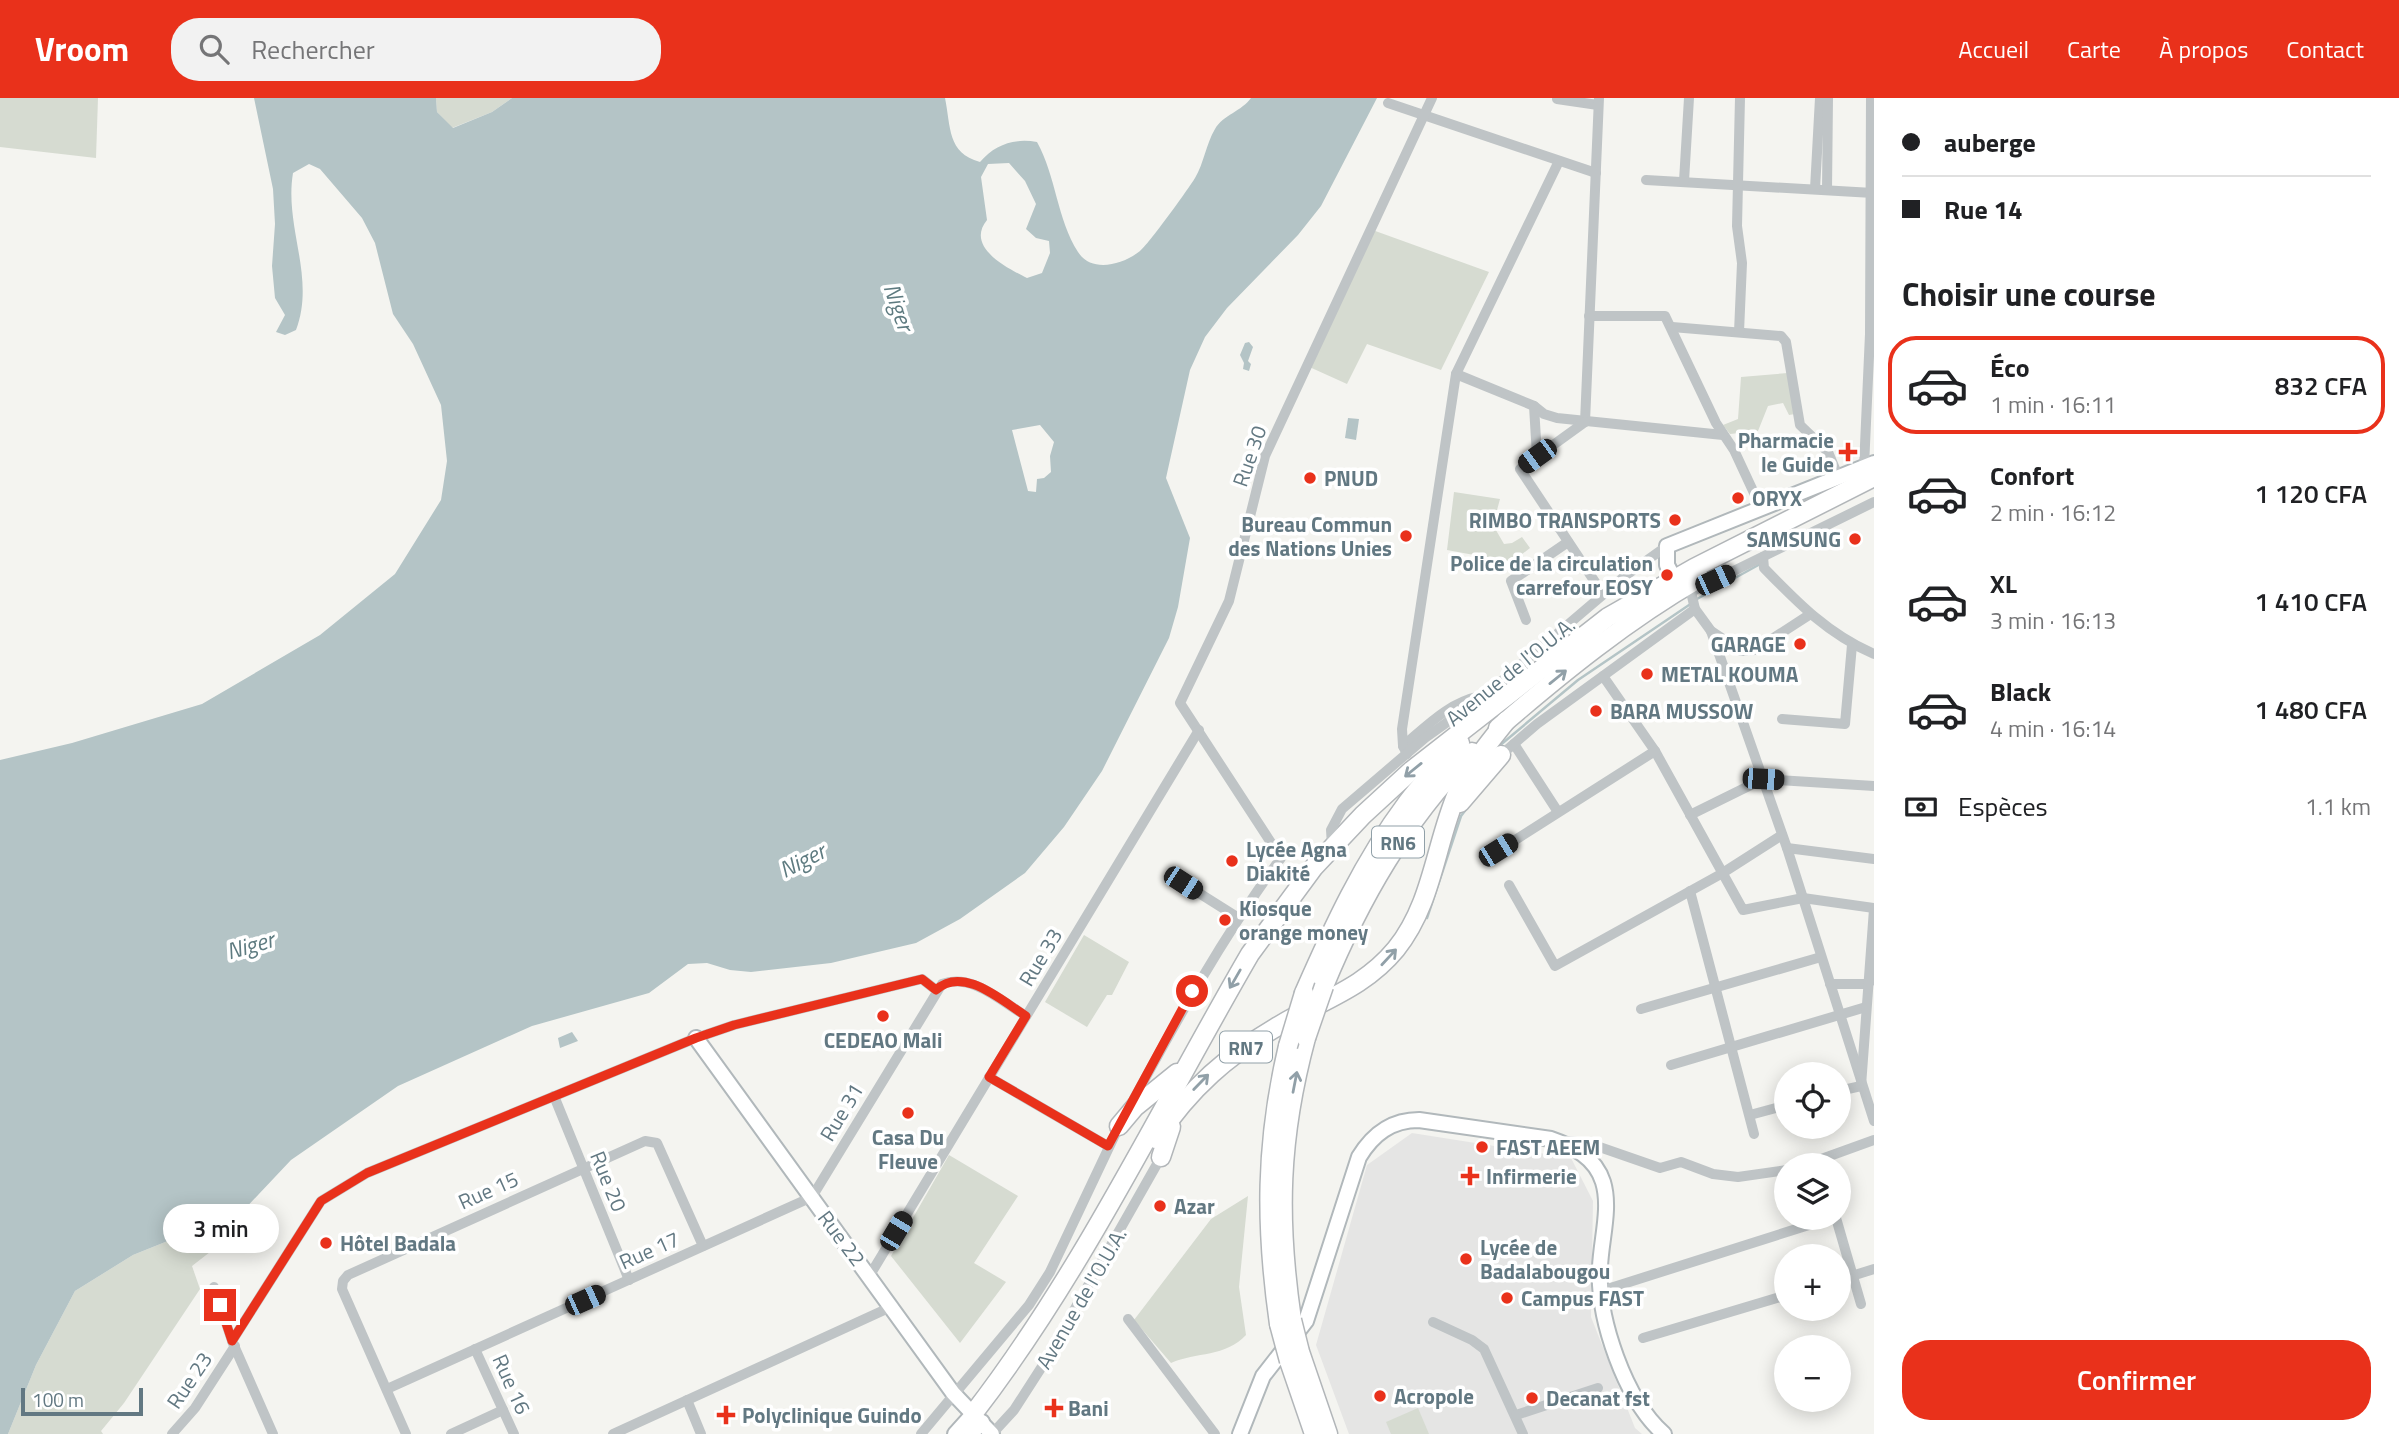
<!DOCTYPE html>
<html lang="fr">
<meta charset="utf-8">
<style>
:root{--surface:#fff;--page:#f2f2f2;--text:#202124;--muted:#757577;--line:#e0e0e0;--accent:#e9311b}
body{margin:0;font-family:"Titillium Web",sans-serif;background:var(--page);color:var(--text);height:100vh;display:flex;flex-direction:column;font-size:26px;white-space:nowrap}
*{box-sizing:border-box;margin:0}
p{font-size:23px;color:var(--muted)}
.icon{flex:none;width:38px;height:38px;fill:none;stroke:currentColor;stroke-width:2;stroke-linecap:round;stroke-linejoin:round}
.map{position:relative;flex:1;overflow:hidden}
.details{display:flex;flex-direction:column;background:var(--surface);width:525px}
.details>*{flex:none}
.top-card{display:grid;align-content:center;height:154px;padding:0 28px;background:var(--surface)}
.tools{position:absolute;left:1774px;top:964px;display:grid;gap:14px}
.tools a{display:grid;place-items:center;width:77px;height:77px;border-radius:50%;background:var(--surface);box-shadow:0 4px 18px #0003;font-size:35px}
.scale{position:absolute;left:21px;bottom:18px;width:122px;box-sizing:border-box;padding-left:7px;border:4px solid #627882;border-top:0;font-size:19px;line-height:24px;white-space:nowrap;color:#627882;-webkit-text-stroke:5px #fff;paint-order:stroke}
.end{position:absolute;width:32px;height:32px;margin:-16px;border:9px solid #e9311b;background:#fff;box-shadow:0 0 0 4px #fff}
.from{border-radius:50%}
.bubble{position:absolute;height:49px;border-radius:24px;background:var(--surface);box-shadow:0 4px 18px #0003;font-size:23px;font-weight:600;line-height:49px;text-align:center}
.car{position:absolute;width:21px;height:42px;margin:-21px -10px;border-radius:9px;box-shadow:0 0 5px 2px #0007;background:linear-gradient(#222 24%,#8ab4d8 0 40%,#222 0 76%,#8ab4d8 0 86%,#222 0)}
.top-card b{display:flex;align-items:center;gap:24px;height:66px;font-size:26px}
.top-card b+b{border-top:2px solid var(--line)}
.top-card i{width:18px;height:18px;background:var(--text)}
ul{padding:0;list-style:none}
li{display:flex;align-items:center;gap:21px;height:98px;margin:0 14px 10px;padding:0 14px;border:4px solid transparent;border-radius:28px}
li div{flex:1}
li b{display:block;font-size:26px}
li em{font-style:normal;font-weight:600}
li.on{border-color:var(--accent)}
li>.icon{width:63px;height:63px;stroke-width:1.5}
h2{padding:0 28px;font-size:32px;line-height:84px}
.pay{display:flex;align-items:center;gap:18px;height:77px;padding:0 28px;font-size:26px}
.pay p{margin-inline-start:auto}
.button{display:flex;gap:14px;margin-top:auto;padding:14px 28px}
.button a{flex:1;height:80px;border-radius:28px;background:var(--accent);color:#fff;font-size:28px;font-weight:600;line-height:80px;text-align:center}
header{display:flex;align-items:center;gap:42px;box-sizing:border-box;height:98px;padding:0 35px;background:var(--accent);color:#fff}
header strong{font-size:33px}
nav{display:flex;gap:38px;margin-inline-start:auto;font-size:24px}
.search{width:490px;height:63px;background:var(--page);display:flex;align-items:center;gap:18px;box-sizing:border-box;padding:0 24px;border-radius:28px;color:var(--muted);font-size:26px}
main{display:flex;flex:1;min-height:0}
.map>svg:first-child{display:block}
.built{fill:#e5e5e4}
.green{fill:#d6dbd1}
.water{fill:#b4c4c6;fill-rule:evenodd}
.lines{fill:none;stroke-linecap:round;stroke-linejoin:round}
.stream{stroke:#b4c4c6;stroke-width:2.5}
.secondary-casing{stroke:#b1b8bb;stroke-width:18}
.primary-casing{stroke:#b0b6b9;stroke-width:18}
.highway-casing{stroke:#b2b6b9;stroke-width:21}
.street{stroke:#bfc4c6;stroke-width:10}
.secondary{stroke:#fff;stroke-width:14}
.primary{stroke:#fff;stroke-width:14}
.highway{stroke:#fff;stroke-width:18}
.highway-bridge-casing{stroke:#b2b6b9;stroke-width:21;stroke-linecap:butt}
.highway-bridge{stroke:#fff;stroke-width:18}
.oneway{stroke:#91a0a8}
.route{stroke:#e9311b;stroke-width:9}
.poi-dot{fill:#e9311b;stroke:#fff;stroke-width:2.5}
.labels{text-anchor:middle;dominant-baseline:central;stroke-width:7;stroke-linejoin:round;paint-order:stroke}
.shield{fill:#fff;stroke:#91a0a8;stroke-width:2}
.shield-label{font-size:19px;font-weight:bold;fill:#627882}
.poi-label{font-size:21px;font-weight:bold;fill:#627882;stroke:#fff;text-anchor:start}
.street-label{font-size:21px;fill:#627882;stroke:#fff}
.water-label{font-size:23px;font-style:italic;fill:#5e7b80;stroke:#fff}
</style>
<header>
<strong>Vroom</strong>
<div class="search"><svg class="icon" aria-label="search" viewBox="0 0 24 24"><circle cx="10" cy="10" r="6"/><path d="M15 15l6 6"/></svg>Rechercher</div>
<nav><a>Accueil</a><a>Carte</a><a>À propos</a><a>Contact</a></nav>
</header>
<main>
<div class="map">
<svg width="1874" height="1336" viewBox="0 0 1874 1336">
<rect width="100%" height="100%" fill="#f4f4f0"/>
<path class="built" d="M1412,1035L1571,1060L1593,1103L1591,1219L1635,1330L1642,1336H1349L1316,1247L1367,1067Z"/>
<g class="green">
<path d="M0,0H98L96,60L0,49Z"/>
<path d="M436,0H512L492,14L452,30L437,14Z"/>
<path d="M1367,130L1489,174L1441,272L1367,246L1347,286L1305,267Z"/>
<path d="M1788,275L1795,316L1789,317L1783,305L1768,308L1758,333L1730,336L1723,327L1738,321L1741,279Z"/>
<path d="M1454,394L1500,401L1493,427L1504,446L1512,445L1522,439L1530,450L1512,464L1447,452Z"/>
<path d="M1084,837L1129,864L1112,897H1107L1087,929L1045,904Z"/>
<path d="M949,1057L1018,1098L974,1165L1006,1184L960,1245L891,1158Z"/>
<path d="M1248,1098L1239,1189L1246,1237C1226,1259 1196,1254 1171,1265L1134,1222L1211,1121Z"/>
<path d="M229,1123L219,1147L192,1168L200,1191L124,1305L101,1333L103,1336H8L36,1267L75,1193L133,1157L210,1126Z"/>
<path d="M1418,1310L1429,1336H1391L1386,1324Z"/>
</g>
<g class="water">
<path d="M254,0H436L437,14L453,30L492,14L512,0H945C951,29 947,55 980,64C995,46 1015,40 1037,44C1056,78 1057,121 1078,154C1092,176 1124,166 1140,153C1148,147 1189,90 1195,80C1204,65 1206,46 1215,31C1223,17 1242,13 1251,0H1377L1321,108L1298,137L1227,210L1205,239L1190,272L1166,380L1190,440L1178,509L1169,540L1102,673L1064,729L1025,775L960,821L916,845L831,865L751,874L730,872L707,865L688,866L649,895L532,928L398,988L291,1062L240,1116L229,1123L210,1126L133,1157L75,1193L36,1267L8,1336H0V662L72,645L202,606L320,537L395,476L441,402L447,363L441,307L413,246L393,216L375,145L362,120L320,71L309,66L293,75C284,129 316,179 296,232L285,237L276,234L285,217L275,200L272,168L275,126L273,91ZM1009,65L1025,83L1036,106L1026,131L1036,140L1049,143L1050,155L1042,175L1027,180C1007,170 965,149 987,122L981,79L988,66ZM1040,327L1054,344L1050,358L1051,374L1044,380L1037,381L1036,394L1028,393L1012,332Z"/>
<path d="M1249,244L1253,249L1248,263L1251,266L1249,273L1243,271L1244,265L1240,257L1245,245Z"/>
<path d="M1348,320L1359,321L1356,342L1345,340Z"/>
<path d="M572,934L578,943L560,950L558,940Z"/>
</g>
<g class="lines">
<g class="stream">
<path d="M1697,501L1762,465"/>
<path d="M1498,649L1578,582L1692,505"/>
<path d="M1427,820L1461,718L1473,702"/>
</g>
<defs>
<g id="secondary">
<path d="M1679,490L1667,467V448L1874,365"/>
<path d="M696,940L953,1295L992,1336"/>
<path d="M1240,1336L1263,1278L1306,1223L1359,1059C1373,1036 1391,1022 1419,1022L1551,1041C1574,1049 1595,1059 1603,1084C1611,1110 1601,1142 1600,1169C1597,1220 1625,1302 1664,1336"/>
</g>
<g id="primary">
<path d="M955,1336L973,1316"/>
<path d="M971,1336L982,1324"/>
</g>
<g id="highway">
<path d="M1498,630C1562,575 1627,522 1700,480"/>
<path d="M1460,705L1501,657"/>
<path d="M1324,888C1360,801 1405,722 1472,654"/>
<path d="M1304,895C1333,829 1363,764 1407,705C1422,684 1443,665 1460,645"/>
<path d="M1119,1028L1135,1009L1177,975"/>
<path d="M1156,1041C1191,989 1227,958 1280,927C1322,902 1364,890 1396,851C1433,805 1435,746 1458,693C1469,668 1489,645 1506,623"/>
<path d="M1161,1059L1171,1029"/>
<path d="M1292,1222C1277,1120 1279,1040 1306,940"/>
<path d="M1279,1226C1265,1128 1265,1045 1288,948"/>
<path d="M1300,1254L1328,1336"/>
<path d="M1289,1263L1314,1336"/>
<path d="M973,1316C1082,1175 1161,1009 1250,856L1314,769L1363,717L1412,672L1608,519L1694,470L1874,379"/>
</g>
</defs>
<use href="#secondary" class="secondary-casing"/>
<use href="#primary" class="primary-casing"/>
<use href="#highway" class="highway-casing"/>
<g class="street">
<path d="M1557,1L1598,7"/>
<path d="M1388,5L1596,75"/>
<path d="M1646,82L1873,95"/>
<path d="M1684,83L1689,0"/>
<path d="M1815,91L1820,0"/>
<path d="M1827,92L1828,0"/>
<path d="M1589,218H1665L1716,325L1734,352L1761,410"/>
<path d="M1672,229L1781,238L1786,244L1800,327L1828,354L1838,378"/>
<path d="M1739,234L1742,165L1737,128L1740,0"/>
<path d="M1456,276L1534,308L1537,358"/>
<path d="M1534,308L1544,316L1557,320L1723,337"/>
<path d="M1585,324L1599,0"/>
<path d="M1585,324L1520,371L1603,496"/>
<path d="M1864,369L1870,236L1871,0"/>
<path d="M1763,459L1764,470C1798,505 1828,536 1874,556"/>
<path d="M1695,488L1691,494L1695,511L1711,533L1741,553L1755,552L1809,517"/>
<path d="M1695,492L1874,404"/>
<path d="M1526,522L1511,483L1568,444"/>
<path d="M1711,533L1787,750L1874,1023"/>
<path d="M1603,578L1655,653L1743,812L1803,800L1874,810"/>
<path d="M1782,621L1845,626L1852,547"/>
<path d="M1514,646L1558,714"/>
<path d="M1403,648C1428,627 1448,605 1481,598"/>
<path d="M1407,656L1403,648L1402,631L1456,276L1559,63"/>
<path d="M1501,657L1537,626L1695,511"/>
<path d="M1690,717L1763,681L1874,688"/>
<path d="M1332,747L1331,732L1342,711L1425,640L1484,598L1625,478L1667,448"/>
<path d="M1787,750L1874,761"/>
<path d="M1498,753L1655,653"/>
<path d="M1183,785L1237,819"/>
<path d="M1509,787L1555,868L1721,776L1782,737"/>
<path d="M1690,793L1754,1036"/>
<path d="M1830,886H1867L1871,883"/>
<path d="M1641,911L1821,859"/>
<path d="M1671,967L1866,909"/>
<path d="M989,979L1108,1048"/>
<path d="M1839,993L1861,988L1874,811"/>
<path d="M554,998L629,1182"/>
<path d="M1130,1008C1177,922 1223,838 1281,760L1180,605L1229,503L1265,358L1432,0"/>
<path d="M1750,1017L1787,1007"/>
<path d="M1566,1043L1588,1045L1660,1070L1681,1064L1713,1076L1738,1079L1787,1072"/>
<path d="M1802,1068L1874,1042"/>
<path d="M1836,1120L1861,1206"/>
<path d="M870,1177L1199,632"/>
<path d="M1839,1182L1874,1171"/>
<path d="M214,1189L232,1243L273,1336"/>
<path d="M1601,1193L1831,1120"/>
<path d="M1128,1221L1215,1336"/>
<path d="M1433,1224L1472,1242L1484,1251L1523,1336"/>
<path d="M1643,1240L1787,1197"/>
<path d="M232,1243L321,1103L367,1075L696,940L734,927L922,881L936,892"/>
<path d="M475,1251L514,1336"/>
<path d="M387,1291L812,1099L942,886C972,875 1001,903 1026,918"/>
<path d="M687,1302L701,1336"/>
<path d="M1516,1317L1598,1290"/>
<path d="M172,1336L195,1310L235,1248"/>
<path d="M406,1336L342,1191L343,1183L348,1177L645,1043L657,1045L703,1148"/>
<path d="M451,1336L503,1312"/>
<path d="M613,1336L893,1208"/>
<path d="M921,1336L1029,1207L1050,1174L1121,1024"/>
<path d="M992,1336L1014,1312L1043,1267L1161,1059"/>
</g>
<use href="#secondary" class="secondary"/>
<use href="#primary" class="primary"/>
<use href="#highway" class="highway"/>
<defs>
<g id="highway-bridge">
<path d="M1306,940L1324,888"/>
<path d="M1288,948L1304,895"/>
<path d="M1292,1222L1300,1254"/>
<path d="M1279,1226L1289,1263"/>
</g>
</defs>
<use href="#highway-bridge" class="highway-bridge-casing"/>
<use href="#highway-bridge" class="highway-bridge"/>
</g>
<defs><path id="oneway-shaft" d="M-6 0H5M1.5-3L5.5 0L1.5 3" fill="none" stroke-width="1.6" stroke-linecap="round" stroke-linejoin="round" transform="scale(1.75)"/></defs>
<g class="oneway">
<use href="#oneway-shaft" transform="translate(1558 579) rotate(-39)"/>
<use href="#oneway-shaft" transform="translate(1413 672) rotate(141)"/>
<use href="#oneway-shaft" transform="translate(1389 859) rotate(-47)"/>
<use href="#oneway-shaft" transform="translate(1235 881) rotate(120)"/>
<use href="#oneway-shaft" transform="translate(1201 984) rotate(-46)"/>
<use href="#oneway-shaft" transform="translate(1295 984) rotate(-79)"/>
</g>
<g class="lines">
<path class="route" d="M220,1207L232,1243L321,1103L367,1075L696,940L734,927L922,881L936,892C963,867 1002,903 1026,918L989,979L1108,1048L1192,893"/>
</g>
<g class="poi-dot">
<path d="M1844.5 343.5h7v7h7v7h-7v7h-7v-7h-7v-7h7z"/>
<circle cx="1310" cy="380" r="7"/>
<circle cx="1738" cy="400" r="7"/>
<circle cx="1675" cy="422" r="7"/>
<circle cx="1406" cy="438" r="7"/>
<circle cx="1855" cy="441" r="7"/>
<circle cx="1667" cy="477" r="7"/>
<circle cx="1800" cy="546" r="7"/>
<circle cx="1647" cy="576" r="7"/>
<circle cx="1596" cy="613" r="7"/>
<circle cx="1232" cy="763" r="7"/>
<circle cx="1225" cy="822" r="7"/>
<circle cx="883" cy="918" r="7"/>
<circle cx="908" cy="1015" r="7"/>
<circle cx="1482" cy="1049" r="7"/>
<path d="M1466.5 1067.5h7v7h7v7h-7v7h-7v-7h-7v-7h7z"/>
<circle cx="1160" cy="1108" r="7"/>
<circle cx="326" cy="1145" r="7"/>
<circle cx="1466" cy="1161" r="7"/>
<circle cx="1507" cy="1200" r="7"/>
<circle cx="1380" cy="1298" r="7"/>
<circle cx="1532" cy="1300" r="7"/>
<path d="M1050.5 1299.5h7v7h7v7h-7v7h-7v-7h-7v-7h7z"/>
<path d="M722.5 1306.5h7v7h7v7h-7v7h-7v-7h-7v-7h7z"/>
</g>
<g class="labels">
<g class="shield">
<rect x="1372" y="728.5" width="52" height="31" rx="5"/>
<rect x="1220" y="933.5" width="52" height="31" rx="5"/>
</g>
<g class="shield-label">
<text x="1398" y="744">RN6</text>
<text x="1246" y="949">RN7</text>
</g>
<g class="poi-label">
<text x="1834" y="342" text-anchor="end">Pharmacie<tspan x="1834" dy="24">le Guide</tspan></text>
<text x="1324" y="380">PNUD</text>
<text x="1752" y="400">ORYX</text>
<text x="1661" y="422" text-anchor="end">RIMBO TRANSPORTS</text>
<text x="1392" y="426" text-anchor="end">Bureau Commun<tspan x="1392" dy="24">des Nations Unies</tspan></text>
<text x="1841" y="441" text-anchor="end">SAMSUNG</text>
<text x="1653" y="465" text-anchor="end">Police de la circulation<tspan x="1653" dy="24">carrefour EOSY</tspan></text>
<text x="1786" y="546" text-anchor="end">GARAGE</text>
<text x="1661" y="576">METAL KOUMA</text>
<text x="1610" y="613">BARA MUSSOW</text>
<text x="1246" y="751">Lycée Agna<tspan x="1246" dy="24">Diakité</tspan></text>
<text x="1239" y="810">Kiosque<tspan x="1239" dy="24">orange money</tspan></text>
<text x="883" y="942" text-anchor="middle">CEDEAO Mali</text>
<text x="908" y="1039" text-anchor="middle">Casa Du<tspan x="908" dy="24">Fleuve</tspan></text>
<text x="1496" y="1049">FAST AEEM</text>
<text x="1486" y="1078">Infirmerie</text>
<text x="1174" y="1108">Azar</text>
<text x="340" y="1145">Hôtel Badala</text>
<text x="1480" y="1149">Lycée de<tspan x="1480" dy="24">Badalabougou</tspan></text>
<text x="1521" y="1200">Campus FAST</text>
<text x="1394" y="1298">Acropole</text>
<text x="1546" y="1300">Decanat fst</text>
<text x="1068" y="1310">Bani</text>
<text x="742" y="1317">Polyclinique Guindo</text>
</g>
<g class="street-label">
<text transform="translate(1249 358) rotate(-71)">Rue 30</text>
<text transform="translate(1510 573) rotate(-39)">Avenue de l'O.U.A.</text>
<text transform="translate(1040 859) rotate(-59)">Rue 33</text>
<text transform="translate(841 1014) rotate(-59)">Rue 31</text>
<text transform="translate(609 1083) rotate(68)">Rue 20</text>
<text transform="translate(488 1092) rotate(-24)">Rue 15</text>
<text transform="translate(842 1140) rotate(53)">Rue 22</text>
<text transform="translate(649 1152) rotate(-24)">Rue 17</text>
<text transform="translate(1081 1200) rotate(-60)">Avenue de l'O.U.A.</text>
<text transform="translate(189 1282) rotate(-56)">Rue 23</text>
<text transform="translate(512 1286) rotate(66)">Rue 16</text>
</g>
<g class="water-label">
<text transform="translate(899 209) rotate(71)">Niger</text>
<text transform="translate(802 762) rotate(-27)">Niger</text>
<text transform="translate(250 847) rotate(-16)">Niger</text>
</g>
</g>
</svg>
<div class="tools">
<a><svg class="icon" aria-label="locate" viewBox="0 0 24 24"><circle cx="12" cy="12" r="6"/><path d="M12 2v4M12 18v4M2 12h4M18 12h4"/></svg></a>
<a><svg class="icon" aria-label="layers" viewBox="0 0 24 24"><path d="M12 4l9 5-9 5-9-5zM3 14l9 5 9-5"/></svg></a>
<a>+</a>
<a>−</a>
</div>
<div class="scale">100 m</div>
<i class="end from" style="left:1192px;top:893px"></i>
<i class="end" style="left:220px;top:1207px"></i>
<div class="bubble" style="left:163px;top:1106px;width:116px">3 min</div>
<i class="car" style="left:1537px;top:358px;rotate:234deg"></i>
<i class="car" style="left:1715px;top:482px;rotate:65deg"></i>
<i class="car" style="left:1763px;top:681px;rotate:93deg"></i>
<i class="car" style="left:1498px;top:752px;rotate:58deg"></i>
<i class="car" style="left:1183px;top:785px;rotate:123deg"></i>
<i class="car" style="left:896px;top:1133px;rotate:31deg"></i>
<i class="car" style="left:585px;top:1202px;rotate:66deg"></i>
</div>
<section class="details">
<div class="top-card">
<b><i class="from"></i>auberge</b>
<b><i></i>Rue 14</b>
</div>
<h2>Choisir une course</h2>
<ul>
<li class="on"><svg class="icon" aria-label="car" viewBox="0 0 24 24"><path d="M5 17H2v-5l4-1 3-4h7l3 4 3 1v5h-3M9 17h6M6 11h13"/><circle cx="7" cy="17" r="2"/><circle cx="17" cy="17" r="2"/></svg><div><b>Éco</b><p>1 min · 16:11</p></div><em>832 CFA</em></li>
<li><svg class="icon" aria-label="car" viewBox="0 0 24 24"><path d="M5 17H2v-5l4-1 3-4h7l3 4 3 1v5h-3M9 17h6M6 11h13"/><circle cx="7" cy="17" r="2"/><circle cx="17" cy="17" r="2"/></svg><div><b>Confort</b><p>2 min · 16:12</p></div><em>1 120 CFA</em></li>
<li><svg class="icon" aria-label="car" viewBox="0 0 24 24"><path d="M5 17H2v-5l4-1 3-4h7l3 4 3 1v5h-3M9 17h6M6 11h13"/><circle cx="7" cy="17" r="2"/><circle cx="17" cy="17" r="2"/></svg><div><b>XL</b><p>3 min · 16:13</p></div><em>1 410 CFA</em></li>
<li><svg class="icon" aria-label="car" viewBox="0 0 24 24"><path d="M5 17H2v-5l4-1 3-4h7l3 4 3 1v5h-3M9 17h6M6 11h13"/><circle cx="7" cy="17" r="2"/><circle cx="17" cy="17" r="2"/></svg><div><b>Black</b><p>4 min · 16:14</p></div><em>1 480 CFA</em></li>
</ul>
<div class="pay"><svg class="icon" aria-label="cash" viewBox="0 0 24 24"><path d="M3 7h18v10H3z"/><circle cx="12" cy="12" r="2"/></svg>Espèces<p>1.1 km</p></div>
<div class="button"><a>Confirmer</a></div>
</section>
</main>
